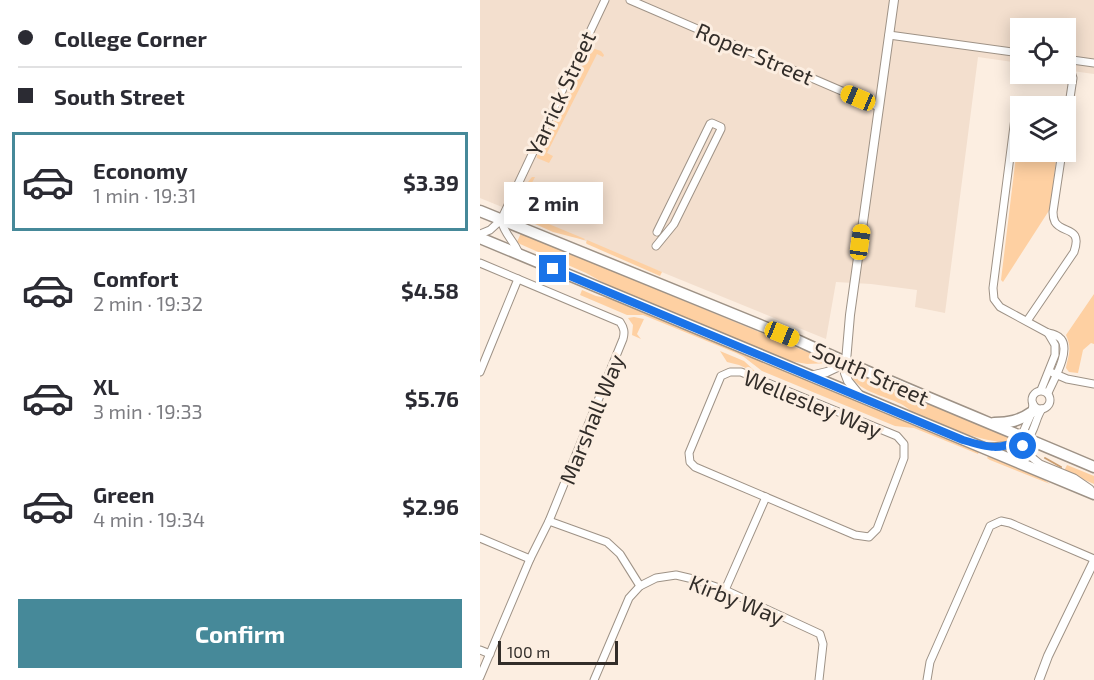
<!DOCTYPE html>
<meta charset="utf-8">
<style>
:root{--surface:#fff;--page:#f2f2f3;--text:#2b2b33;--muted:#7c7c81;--line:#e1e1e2;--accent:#468999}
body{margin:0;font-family:"Exo 2",sans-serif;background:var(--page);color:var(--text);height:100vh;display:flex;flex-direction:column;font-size:22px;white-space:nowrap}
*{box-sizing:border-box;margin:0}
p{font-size:20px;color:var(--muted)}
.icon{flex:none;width:33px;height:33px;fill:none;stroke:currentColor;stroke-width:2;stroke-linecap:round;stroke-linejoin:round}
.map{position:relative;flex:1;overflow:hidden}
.side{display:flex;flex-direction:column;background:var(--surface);width:480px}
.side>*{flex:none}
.top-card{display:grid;align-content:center;height:132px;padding:0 18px;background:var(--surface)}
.buttons{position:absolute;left:530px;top:18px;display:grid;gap:12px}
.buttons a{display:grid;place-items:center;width:66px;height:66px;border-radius:0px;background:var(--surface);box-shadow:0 3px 15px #0003;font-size:30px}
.scale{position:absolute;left:18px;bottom:15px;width:120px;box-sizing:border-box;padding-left:6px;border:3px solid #322d29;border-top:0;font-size:16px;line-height:21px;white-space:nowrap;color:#322d29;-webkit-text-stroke:4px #fceee1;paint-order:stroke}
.end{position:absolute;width:27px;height:27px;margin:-14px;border:8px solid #1a73e8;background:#fff;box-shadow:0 0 0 3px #fff}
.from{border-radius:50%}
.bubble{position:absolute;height:42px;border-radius:0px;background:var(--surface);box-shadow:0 3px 15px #0003;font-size:20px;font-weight:700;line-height:42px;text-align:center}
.car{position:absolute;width:18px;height:36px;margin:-18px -9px;border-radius:8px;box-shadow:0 0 4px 2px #0007;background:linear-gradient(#f5c518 24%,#345 0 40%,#f5c518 0 76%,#345 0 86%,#f5c518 0)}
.top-card b{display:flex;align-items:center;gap:21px;height:57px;font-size:22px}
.top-card b+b{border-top:2px solid var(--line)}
.top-card i{width:15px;height:15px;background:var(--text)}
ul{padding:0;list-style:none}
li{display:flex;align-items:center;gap:18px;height:99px;margin:0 12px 9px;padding:0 6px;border:3px solid transparent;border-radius:0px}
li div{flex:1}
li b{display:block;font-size:22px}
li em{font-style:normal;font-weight:700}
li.selected{border-color:var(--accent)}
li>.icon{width:54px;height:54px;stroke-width:1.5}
.primary-button{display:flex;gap:12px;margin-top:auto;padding:12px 18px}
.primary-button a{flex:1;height:69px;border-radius:0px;background:var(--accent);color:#fff;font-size:24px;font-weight:700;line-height:69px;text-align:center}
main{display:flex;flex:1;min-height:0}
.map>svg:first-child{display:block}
.built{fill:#f3dfce}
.green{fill:#fed0a2}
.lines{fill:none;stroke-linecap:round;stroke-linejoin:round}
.stream{stroke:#ca9d70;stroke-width:2}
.minor-casing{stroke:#9e9286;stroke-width:9}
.tertiary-casing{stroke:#9e9286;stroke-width:10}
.trunk-casing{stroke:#9e9286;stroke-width:13}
.minor{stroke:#fff;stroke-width:7}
.tertiary{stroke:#fff;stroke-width:8}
.trunk{stroke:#fff;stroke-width:10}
.route{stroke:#1a73e8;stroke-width:8}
.labels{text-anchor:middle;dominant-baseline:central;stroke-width:6;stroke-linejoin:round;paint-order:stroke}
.street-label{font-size:22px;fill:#322d29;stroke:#fceee1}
</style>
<main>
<section class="side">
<div class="top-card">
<b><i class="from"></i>College Corner</b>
<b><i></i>South Street</b>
</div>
<ul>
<li class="selected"><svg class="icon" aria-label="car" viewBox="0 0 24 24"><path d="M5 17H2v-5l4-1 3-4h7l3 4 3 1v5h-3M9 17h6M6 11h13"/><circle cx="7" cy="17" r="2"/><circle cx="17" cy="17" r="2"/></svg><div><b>Economy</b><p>1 min · 19:31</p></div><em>$3.39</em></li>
<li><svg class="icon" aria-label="car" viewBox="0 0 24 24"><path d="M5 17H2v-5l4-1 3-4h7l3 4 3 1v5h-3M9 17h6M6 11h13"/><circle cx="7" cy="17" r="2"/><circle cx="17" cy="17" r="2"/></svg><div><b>Comfort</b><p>2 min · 19:32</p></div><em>$4.58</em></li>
<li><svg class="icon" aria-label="car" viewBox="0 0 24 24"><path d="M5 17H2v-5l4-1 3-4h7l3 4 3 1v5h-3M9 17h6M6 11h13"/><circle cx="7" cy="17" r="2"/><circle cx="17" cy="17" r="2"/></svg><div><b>XL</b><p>3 min · 19:33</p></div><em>$5.76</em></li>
<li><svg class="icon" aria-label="car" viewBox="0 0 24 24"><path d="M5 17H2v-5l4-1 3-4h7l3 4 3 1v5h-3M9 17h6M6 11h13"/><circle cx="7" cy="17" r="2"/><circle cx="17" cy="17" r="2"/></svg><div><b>Green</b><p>4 min · 19:34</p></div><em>$2.96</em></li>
</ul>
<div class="primary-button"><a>Confirm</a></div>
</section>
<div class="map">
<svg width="614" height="680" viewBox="0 0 614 680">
<rect width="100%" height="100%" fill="#fceee1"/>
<path class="built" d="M0,0H614V74L585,70V28H540V63L498,57L465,313L435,307L437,290L391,284L356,282L346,339L0,198Z"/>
<g class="green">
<path d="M115,49L121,51L124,55L123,57L117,54L67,153L73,156L69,163L57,158V156L109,53L111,50Z"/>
<path d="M540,123V152H577L570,209L523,282L521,280Z"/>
<path d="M52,177H55C48,191 36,206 52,217L105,239L104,240L73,232L46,220L36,213C38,202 44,185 52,177Z"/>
<path d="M41,233L349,361L350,363L327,364L310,361L135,289L106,273L40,244L37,242Z"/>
<path d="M107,240L182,272L180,276L107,244L106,243Z"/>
<path d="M102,290L116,296L132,299L499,452L498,454L434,428L415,426L282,371L264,357L256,353L163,315H147L100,295Z"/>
<path d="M614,294V344L611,343L603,350L598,373L589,372L586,368C589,353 592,349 586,335Z"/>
<path d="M154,317L164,319L157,334L161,339L152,335L153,325L148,318Z"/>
<path d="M240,351L264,361L277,373L259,365L247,362Z"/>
<path d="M368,371H373L533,438L534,442C515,446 458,426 441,417C434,414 428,408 421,404C403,395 377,392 368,371Z"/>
<path d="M509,455L560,477L570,484L510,460L507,458Z"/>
<path d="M587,465L614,476V484L584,471Z"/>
</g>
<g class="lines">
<path class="stream" d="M565,458L581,467"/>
<defs>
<g id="minor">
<path d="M150,0L399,107"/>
<path d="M409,35L540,53"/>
<path d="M585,59L614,63"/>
<path d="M545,106L553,103L577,106"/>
<path d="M540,110L535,118L513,288L514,299L520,307L568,333C573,334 578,335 581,339C591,351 573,381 568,393"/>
<path d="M585,131L593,78L589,66"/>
<path d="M21,220C25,236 34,240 39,254"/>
<path d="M0,234L10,230L21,220L125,0"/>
<path d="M176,246L194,224L241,129V127L232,123L230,124L177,232"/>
<path d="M0,263L140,322C144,328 145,332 143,339L69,521L50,559L0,677"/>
<path d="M547,321L594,252C603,226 582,234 575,222C574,220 573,214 573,212L582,152"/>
<path d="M0,372L38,279"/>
<path d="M250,372H261L417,436L424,444V458L397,529L389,537L375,535L215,467L210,462L209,453L241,376Z"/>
<path d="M573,373L587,379L614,384"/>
<path d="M561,390L575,355V345L568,333"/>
<circle cx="561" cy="400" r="9"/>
<path d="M553,404L552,412L544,430L543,446L544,451L560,464L594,478L610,489"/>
<path d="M506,447C520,447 543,446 552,432C556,424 557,416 562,409"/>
<path d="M69,521L127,542L140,554L160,586"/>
<path d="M0,538L50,559"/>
<path d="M245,590L286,497"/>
<path d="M0,650L10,654"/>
<path d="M114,680L149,598L160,586L176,578L196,575L213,579L245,590L340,634L343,644L339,680"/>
<path d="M447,680L450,662L510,526L521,521L530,523L614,559"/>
</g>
<g id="tertiary">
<path d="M330,376L347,372L366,363"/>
<path d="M381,397L368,381L365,373L370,315L414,0"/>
<path d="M559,680L568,656L614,561"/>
</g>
<g id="trunk">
<path d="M0,211L319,341C416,386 516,425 614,467"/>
<path d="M0,238L614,494"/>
<path d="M514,423C529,423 539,421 552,412"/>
</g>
</defs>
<use href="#minor" class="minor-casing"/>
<use href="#tertiary" class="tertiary-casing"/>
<use href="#trunk" class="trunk-casing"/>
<use href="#minor" class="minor"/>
<use href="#tertiary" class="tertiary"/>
<use href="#trunk" class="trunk"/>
</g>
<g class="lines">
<path class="route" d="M73,269L483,440C509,448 520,451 544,438L543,446"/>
</g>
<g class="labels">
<g class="street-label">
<text transform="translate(275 53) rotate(23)">Roper Street</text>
<text transform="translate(80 93) rotate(-65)">Yarrick Street</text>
<text transform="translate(391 373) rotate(24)">South Street</text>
<text transform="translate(333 403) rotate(22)">Wellesley Way</text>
<text transform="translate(111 419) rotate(-68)">Marshall Way</text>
<text transform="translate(257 599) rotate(22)">Kirby Way</text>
</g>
</g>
</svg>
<div class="buttons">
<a><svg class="icon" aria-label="locate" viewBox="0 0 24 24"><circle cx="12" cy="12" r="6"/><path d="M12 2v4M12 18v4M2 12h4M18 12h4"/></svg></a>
<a><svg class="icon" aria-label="layers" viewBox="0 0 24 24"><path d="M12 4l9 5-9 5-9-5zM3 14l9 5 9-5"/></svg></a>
</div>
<div class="scale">100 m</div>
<i class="end from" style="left:543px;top:446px"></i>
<i class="end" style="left:73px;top:269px"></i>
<div class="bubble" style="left:24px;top:182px;width:99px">2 min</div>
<i class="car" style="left:378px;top:98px;rotate:293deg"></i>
<i class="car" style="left:380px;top:242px;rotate:8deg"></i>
<i class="car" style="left:302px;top:334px;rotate:112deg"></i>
</div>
</main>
